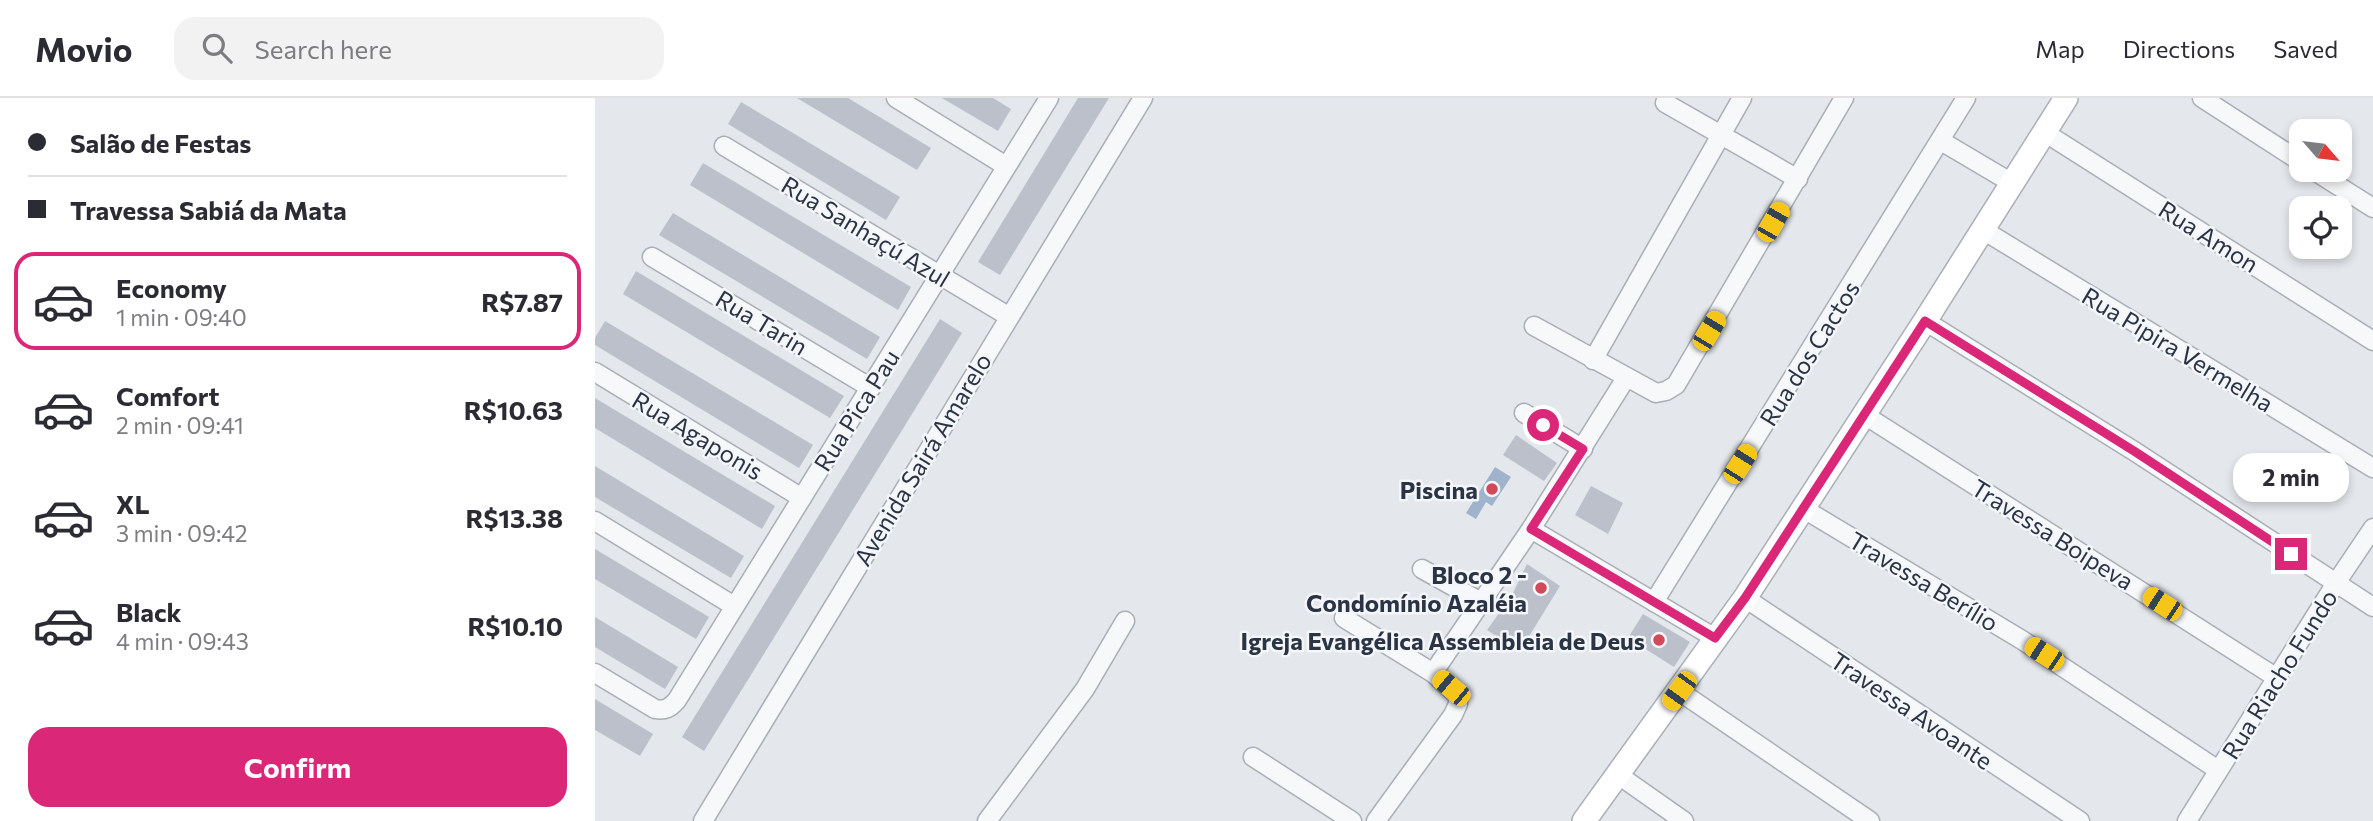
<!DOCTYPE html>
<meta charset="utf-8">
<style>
:root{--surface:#fff;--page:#f2f2f3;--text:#2b2b33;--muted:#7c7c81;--line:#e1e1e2;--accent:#db2777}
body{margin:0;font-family:Commissioner,sans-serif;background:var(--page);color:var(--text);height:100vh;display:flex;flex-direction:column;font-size:26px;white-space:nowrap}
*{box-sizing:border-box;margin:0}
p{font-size:23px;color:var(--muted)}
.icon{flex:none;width:38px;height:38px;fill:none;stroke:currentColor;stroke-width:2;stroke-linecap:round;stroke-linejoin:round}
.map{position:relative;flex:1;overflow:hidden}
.sheet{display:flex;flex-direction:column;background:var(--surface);width:595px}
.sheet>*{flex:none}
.guide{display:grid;align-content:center;height:154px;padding:0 28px;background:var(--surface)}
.needle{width:46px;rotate:118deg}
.tools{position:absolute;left:1694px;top:21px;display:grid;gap:14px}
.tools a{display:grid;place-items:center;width:63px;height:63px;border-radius:14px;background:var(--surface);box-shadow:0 4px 10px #0003;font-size:35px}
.end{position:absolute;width:32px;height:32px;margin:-16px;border:9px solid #db2777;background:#fff;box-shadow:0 0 0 4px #fff}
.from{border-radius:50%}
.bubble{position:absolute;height:49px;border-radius:21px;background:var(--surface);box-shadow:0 4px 10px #0003;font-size:23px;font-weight:700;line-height:49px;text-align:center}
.car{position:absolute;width:21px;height:42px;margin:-21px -10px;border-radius:9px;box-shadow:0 0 5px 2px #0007;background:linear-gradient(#f5c518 24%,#345 0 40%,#f5c518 0 76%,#345 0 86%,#f5c518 0)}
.guide b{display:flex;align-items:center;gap:24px;height:66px;font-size:26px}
.guide b+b{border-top:2px solid var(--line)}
.guide i{width:18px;height:18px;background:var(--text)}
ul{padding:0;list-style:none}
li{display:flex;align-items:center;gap:21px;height:98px;margin:0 14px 10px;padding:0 14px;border:4px solid transparent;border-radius:21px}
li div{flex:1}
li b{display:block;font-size:26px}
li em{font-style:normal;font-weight:700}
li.selected{border-color:var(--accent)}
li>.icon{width:63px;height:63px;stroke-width:1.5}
.button{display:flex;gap:14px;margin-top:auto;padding:14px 28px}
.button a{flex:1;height:80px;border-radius:21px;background:var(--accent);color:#fff;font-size:28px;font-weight:700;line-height:80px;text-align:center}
header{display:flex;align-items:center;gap:42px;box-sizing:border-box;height:98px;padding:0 35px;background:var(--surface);border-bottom:2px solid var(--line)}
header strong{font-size:33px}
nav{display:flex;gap:38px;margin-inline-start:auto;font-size:24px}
.search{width:490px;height:63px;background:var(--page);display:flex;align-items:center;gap:18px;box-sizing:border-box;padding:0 24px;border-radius:21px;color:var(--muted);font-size:26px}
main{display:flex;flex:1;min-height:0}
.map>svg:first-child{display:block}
.water{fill:#9fb4cc}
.building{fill:#bbc0ca}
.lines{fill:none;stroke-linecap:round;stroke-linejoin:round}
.street-casing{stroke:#a9aeb7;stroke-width:21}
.secondary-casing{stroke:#a9aeb7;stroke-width:26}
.street{stroke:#f7f8fa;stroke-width:18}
.secondary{stroke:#fff;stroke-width:23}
.route{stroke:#db2777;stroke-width:9}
.poi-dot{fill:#d1495b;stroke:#f4f6f9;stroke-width:2.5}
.labels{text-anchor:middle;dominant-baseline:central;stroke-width:5;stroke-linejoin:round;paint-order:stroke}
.street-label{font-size:24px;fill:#2b3445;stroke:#f4f6f9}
.poi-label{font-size:24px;font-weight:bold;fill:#2b3445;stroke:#f4f6f9;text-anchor:end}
</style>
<header>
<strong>Movio</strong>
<div class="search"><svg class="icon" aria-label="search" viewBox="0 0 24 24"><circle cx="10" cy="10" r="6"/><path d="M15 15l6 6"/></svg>Search here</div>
<nav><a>Map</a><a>Directions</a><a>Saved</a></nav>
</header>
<main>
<section class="sheet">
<div class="guide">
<b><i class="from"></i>Salão de Festas</b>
<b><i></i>Travessa Sabiá da Mata</b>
</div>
<ul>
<li class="selected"><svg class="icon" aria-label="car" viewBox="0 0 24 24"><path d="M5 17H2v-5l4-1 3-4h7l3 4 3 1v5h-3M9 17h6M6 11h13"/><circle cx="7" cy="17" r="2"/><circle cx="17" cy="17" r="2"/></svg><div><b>Economy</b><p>1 min · 09:40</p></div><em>R$7.87</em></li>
<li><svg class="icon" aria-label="car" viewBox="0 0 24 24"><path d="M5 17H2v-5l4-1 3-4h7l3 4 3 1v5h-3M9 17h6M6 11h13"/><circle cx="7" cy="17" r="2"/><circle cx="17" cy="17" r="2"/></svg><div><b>Comfort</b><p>2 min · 09:41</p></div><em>R$10.63</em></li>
<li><svg class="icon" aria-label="car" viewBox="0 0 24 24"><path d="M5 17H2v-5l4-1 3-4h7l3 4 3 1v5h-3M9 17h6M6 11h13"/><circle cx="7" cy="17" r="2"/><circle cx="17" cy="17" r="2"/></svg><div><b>XL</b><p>3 min · 09:42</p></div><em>R$13.38</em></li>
<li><svg class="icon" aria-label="car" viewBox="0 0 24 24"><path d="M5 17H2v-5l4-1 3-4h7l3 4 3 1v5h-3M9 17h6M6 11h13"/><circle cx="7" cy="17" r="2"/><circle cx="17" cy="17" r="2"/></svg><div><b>Black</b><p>4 min · 09:43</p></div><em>R$10.10</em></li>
</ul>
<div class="button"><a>Confirm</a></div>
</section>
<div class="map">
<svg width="1778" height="723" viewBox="0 0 1778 723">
<rect width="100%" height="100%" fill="#e4e7ec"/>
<path class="water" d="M900,369L916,379L897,408L891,404L881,421L871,415Z"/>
<g class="building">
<path d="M202,0H253L336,50L322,72Z"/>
<path d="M347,0H398L416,11L403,33Z"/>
<path d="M483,0H514L405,177L383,164Z"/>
<path d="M146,4L305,99L291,122L133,26Z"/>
<path d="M108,65L316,189L303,212L95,87Z"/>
<path d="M78,115L285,239L272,261L64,137Z"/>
<path d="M41,173L249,298L235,320L28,196Z"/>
<path d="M345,221L367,235L109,653L87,639Z"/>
<path d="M10,223L218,347L204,370L0,247V240Z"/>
<path d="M0,300L180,408L167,431L0,330Z"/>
<path d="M921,337L962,365L949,383L908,357Z"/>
<path d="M0,368L149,458L136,480L0,399Z"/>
<path d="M996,388L1028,405L1013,436L980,417Z"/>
<path d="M0,451L114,519L101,541L0,481Z"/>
<path d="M932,466L965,488L925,553L892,532L917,497Z"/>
<path d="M1048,516L1095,544L1079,569L1033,540Z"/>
<path d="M0,519L83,569L70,591L0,549Z"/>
<path d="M0,601L58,636L45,658L0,632Z"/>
</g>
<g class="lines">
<defs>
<g id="street">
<path d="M301,0L411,68"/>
<path d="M1607,0L1706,64"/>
<path d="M1070,5L1203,81"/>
<path d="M1449,34L1778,243"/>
<path d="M1346,43L1417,85"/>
<path d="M129,48L413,218"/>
<path d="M1718,72L1778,110"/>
<path d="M1388,132L1778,370"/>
<path d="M57,159L276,290"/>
<path d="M1330,223L1539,353L1778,509"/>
<path d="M939,228L1061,295L1071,293L1081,287L1249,0"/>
<path d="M998,262L1147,0"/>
<path d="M0,274L207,400"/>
<path d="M929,315L988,351"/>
<path d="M1268,316L1682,580"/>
<path d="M1209,411L1427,542L1623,672"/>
<path d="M0,423L139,508"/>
<path d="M936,431L1120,540"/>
<path d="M827,471L886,504"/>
<path d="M1150,500L1485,723"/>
<path d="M1059,504L1371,0"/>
<path d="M749,520L838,575L863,598V606L858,617L781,723"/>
<path d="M0,575L60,611C70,613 75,610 82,602L454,0"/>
<path d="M838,575L936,431L1031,280"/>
<path d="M1084,593L1275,723"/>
<path d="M658,659L757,723"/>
<path d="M1022,676L1089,723"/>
<path d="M108,723L548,0"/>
<path d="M392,723L490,591L530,523"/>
<path d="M1592,723L1741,485L1778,430"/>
</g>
<path id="secondary" d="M989,723L1150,500L1330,223L1471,0"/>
</defs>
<use href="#street" class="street-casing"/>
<use href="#secondary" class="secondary-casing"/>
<use href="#street" class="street"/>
<use href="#secondary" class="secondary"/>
</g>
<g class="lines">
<path class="route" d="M948,327L988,351L936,431L1120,540L1150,500L1330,223L1539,353L1696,456"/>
</g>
<g class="poi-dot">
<circle cx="897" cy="391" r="7"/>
<circle cx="946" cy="490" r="7"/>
<circle cx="1064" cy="542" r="7"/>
</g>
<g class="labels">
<g class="street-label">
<text transform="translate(271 133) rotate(31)">Rua Sanhaçú Azul</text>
<text transform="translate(1614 138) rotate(32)">Rua Amon</text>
<text transform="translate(167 224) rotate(31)">Rua Tarin</text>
<text transform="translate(1583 251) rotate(31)">Rua Pipira Vermelha</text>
<text transform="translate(1214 255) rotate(-58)">Rua dos Cactos</text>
<text transform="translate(261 312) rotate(-58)">Rua Pica Pau</text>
<text transform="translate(103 337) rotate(31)">Rua Agaponis</text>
<text transform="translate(327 361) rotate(-59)">Avenida Sairá Amarelo</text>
<text transform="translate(1458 436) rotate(32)">Travessa Boipeva</text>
<text transform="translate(1329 483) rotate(31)">Travessa Berílio</text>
<text transform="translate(1684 576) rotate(-58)">Rua Riacho Fundo</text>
<text transform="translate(1317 612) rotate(34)">Travessa Avoante</text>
</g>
<g class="poi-label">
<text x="883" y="391">Piscina</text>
<text x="932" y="476">Bloco 2 -<tspan x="932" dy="28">Condomínio Azaléia</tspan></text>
<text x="1050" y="542">Igreja Evangélica Assembleia de Deus</text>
</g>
</g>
</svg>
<div class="tools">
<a><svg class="needle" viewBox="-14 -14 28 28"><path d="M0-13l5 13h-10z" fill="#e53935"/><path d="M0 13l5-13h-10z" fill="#7c7c81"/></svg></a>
<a><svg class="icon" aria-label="locate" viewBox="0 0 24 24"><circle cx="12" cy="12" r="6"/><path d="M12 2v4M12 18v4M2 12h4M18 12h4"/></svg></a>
</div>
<i class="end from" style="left:948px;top:327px"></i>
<i class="end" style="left:1696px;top:456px"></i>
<div class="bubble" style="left:1638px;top:355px;width:116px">2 min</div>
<i class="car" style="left:1178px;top:124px;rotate:30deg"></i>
<i class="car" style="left:1114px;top:233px;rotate:31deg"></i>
<i class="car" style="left:1145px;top:366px;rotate:32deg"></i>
<i class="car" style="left:1567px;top:506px;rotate:303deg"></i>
<i class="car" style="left:1449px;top:556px;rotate:303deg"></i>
<i class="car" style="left:856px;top:590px;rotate:310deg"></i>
<i class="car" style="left:1084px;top:593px;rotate:216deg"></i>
</div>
</main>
